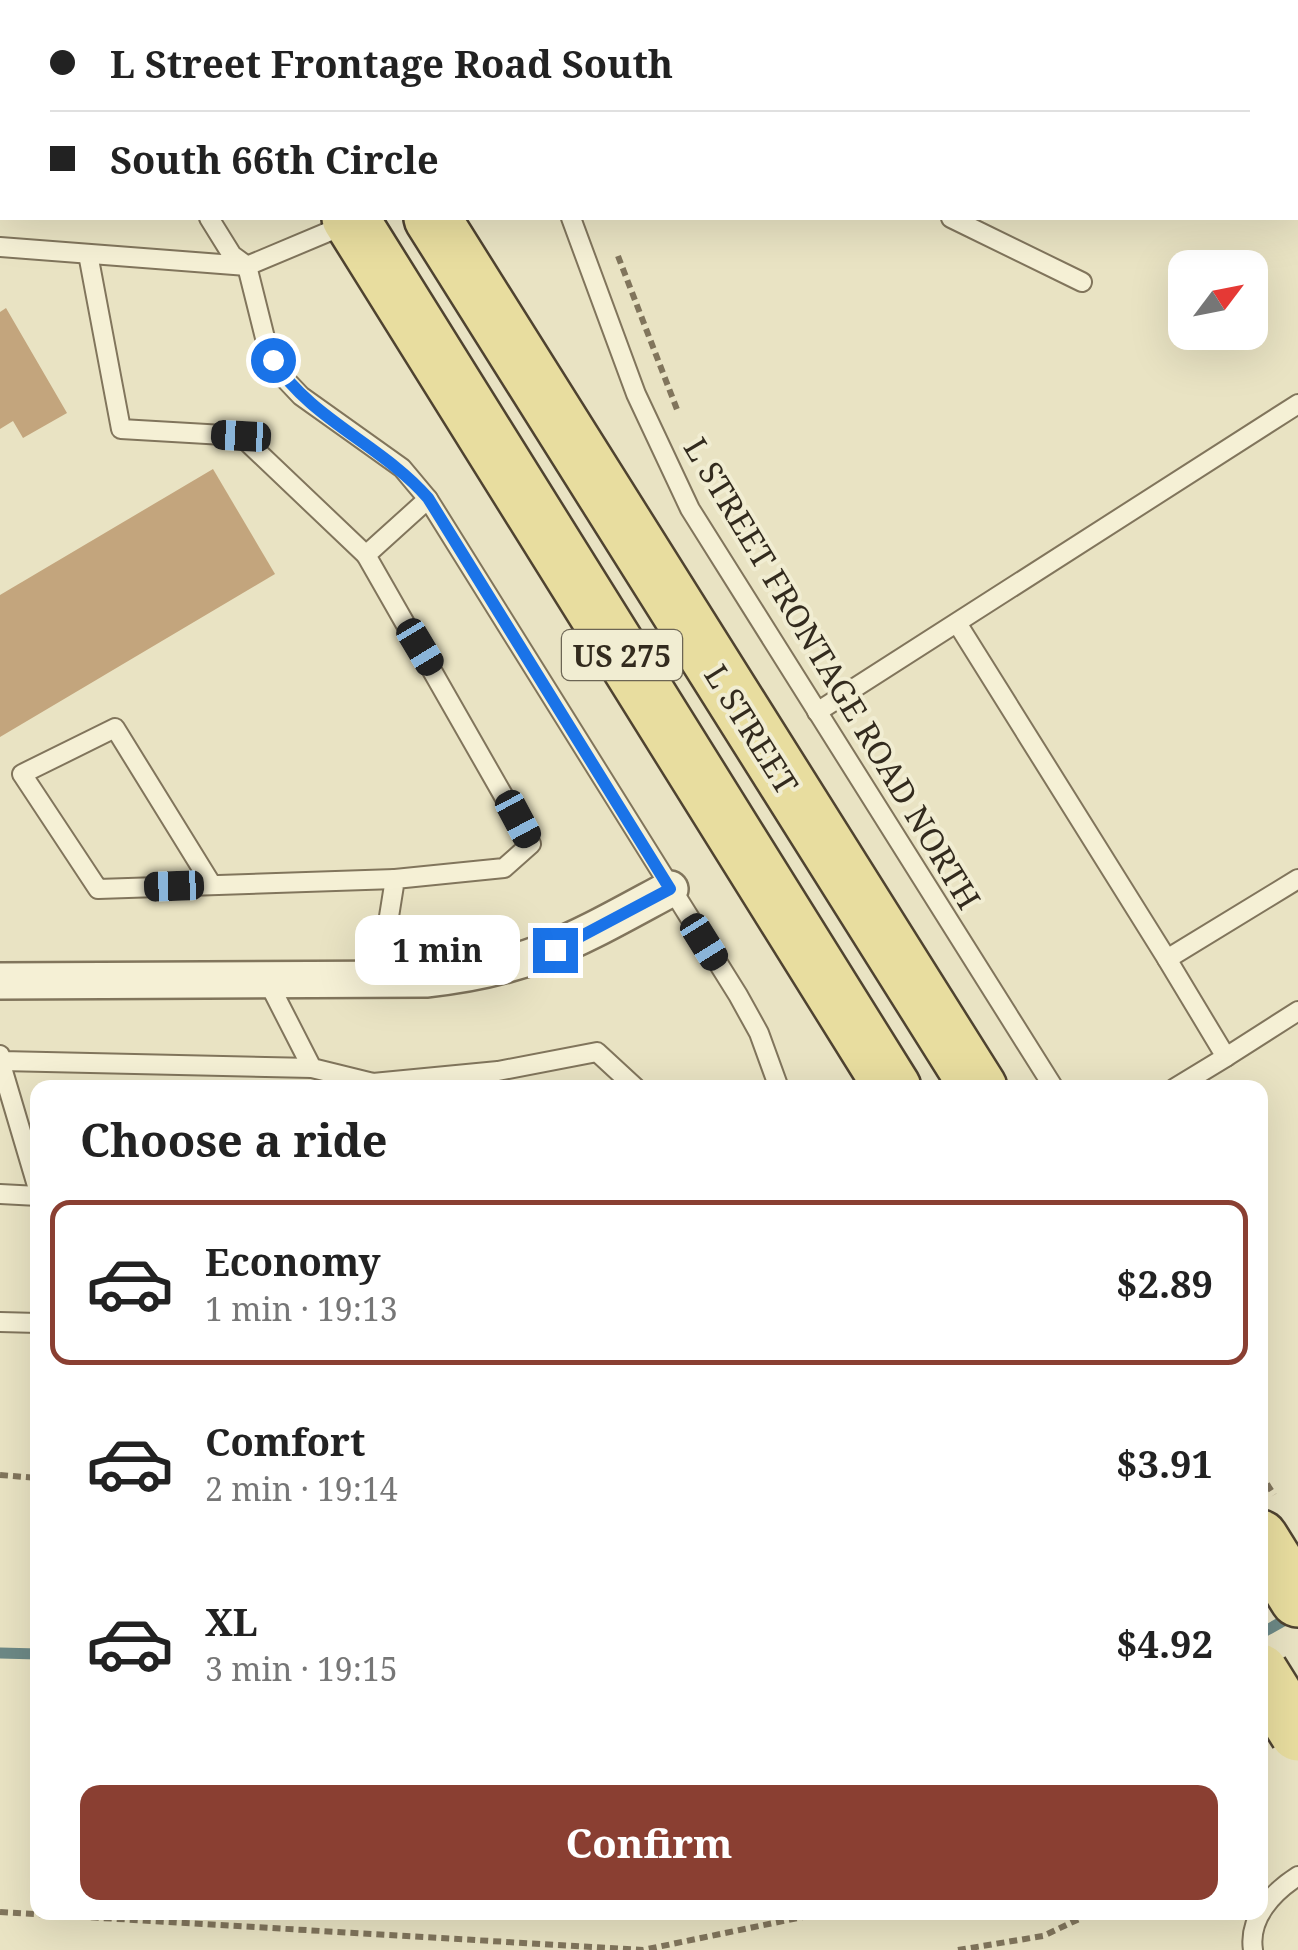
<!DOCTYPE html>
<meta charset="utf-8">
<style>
:root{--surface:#fff;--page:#f6f6f6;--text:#222;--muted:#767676;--line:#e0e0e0;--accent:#8a3f32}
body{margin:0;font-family:"Noto Serif",serif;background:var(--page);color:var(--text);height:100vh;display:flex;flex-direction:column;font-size:38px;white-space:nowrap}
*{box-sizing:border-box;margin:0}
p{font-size:32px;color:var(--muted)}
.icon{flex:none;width:55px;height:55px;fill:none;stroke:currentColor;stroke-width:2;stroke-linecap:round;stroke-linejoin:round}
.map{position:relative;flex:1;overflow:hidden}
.details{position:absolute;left:30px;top:1080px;width:1238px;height:840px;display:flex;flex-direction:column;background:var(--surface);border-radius:20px;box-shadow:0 10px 40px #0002}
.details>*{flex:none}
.top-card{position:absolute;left:0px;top:0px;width:1300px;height:220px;box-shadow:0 10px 40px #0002;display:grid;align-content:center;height:220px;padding:0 50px;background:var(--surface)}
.needle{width:65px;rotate:58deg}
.buttons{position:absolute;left:1168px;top:250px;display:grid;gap:20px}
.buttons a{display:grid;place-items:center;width:100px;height:100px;border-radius:20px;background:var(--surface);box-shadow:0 10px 40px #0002;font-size:50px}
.end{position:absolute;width:45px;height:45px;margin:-22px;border:12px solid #1a73e8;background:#fff;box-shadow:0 0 0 5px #fff}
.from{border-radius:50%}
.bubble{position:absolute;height:70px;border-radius:20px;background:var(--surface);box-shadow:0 10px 40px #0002;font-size:32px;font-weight:700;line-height:70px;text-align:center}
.car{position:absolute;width:30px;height:60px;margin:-30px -15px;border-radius:12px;box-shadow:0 0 8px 2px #0007;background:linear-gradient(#222 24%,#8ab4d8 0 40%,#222 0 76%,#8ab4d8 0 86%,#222 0)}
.top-card b{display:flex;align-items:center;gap:35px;height:95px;font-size:38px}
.top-card b+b{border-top:2px solid var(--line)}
.top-card i{width:25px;height:25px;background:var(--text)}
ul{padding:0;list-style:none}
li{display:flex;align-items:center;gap:30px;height:165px;margin:0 20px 15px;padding:0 30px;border:5px solid transparent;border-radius:20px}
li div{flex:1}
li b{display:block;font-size:38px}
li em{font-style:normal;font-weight:700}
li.on{border-color:var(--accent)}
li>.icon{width:90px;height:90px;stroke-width:1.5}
h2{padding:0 50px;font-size:45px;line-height:120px}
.action{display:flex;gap:20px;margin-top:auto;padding:20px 50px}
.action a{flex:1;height:115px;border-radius:20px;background:var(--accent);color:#fff;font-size:40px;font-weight:700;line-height:115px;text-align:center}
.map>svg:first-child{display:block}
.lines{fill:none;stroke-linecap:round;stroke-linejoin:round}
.stream{stroke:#6d8986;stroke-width:11}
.building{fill:#c3a57d}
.lane-casing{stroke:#81755c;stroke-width:22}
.street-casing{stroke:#81755c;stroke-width:40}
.secondary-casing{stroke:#63573f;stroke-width:55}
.primary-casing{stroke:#4f4330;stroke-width:60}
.path{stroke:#81755c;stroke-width:6;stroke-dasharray:8 5;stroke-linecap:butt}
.lane{stroke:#f5f0d5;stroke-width:18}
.street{stroke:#f5f0d5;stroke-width:35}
.secondary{stroke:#f5f0d5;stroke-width:50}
.primary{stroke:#e8dd9f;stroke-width:55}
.primary-bridge-casing{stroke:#4f4330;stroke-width:60;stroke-linecap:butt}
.primary-bridge{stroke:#e8dd9f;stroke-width:55}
.route{stroke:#1a73e8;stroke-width:12}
.labels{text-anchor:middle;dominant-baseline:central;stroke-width:8;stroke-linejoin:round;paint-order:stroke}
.shield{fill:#f1edd2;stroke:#6c6554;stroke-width:2.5}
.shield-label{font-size:30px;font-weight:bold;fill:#332b1e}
.street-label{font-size:32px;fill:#332b1e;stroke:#f1edd2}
</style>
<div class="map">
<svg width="1298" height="1950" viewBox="0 0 1298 1950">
<rect width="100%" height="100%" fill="#e9e3c3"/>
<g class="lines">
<g class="stream">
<path d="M1260,1634L1294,1615"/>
<path d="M0,1653L38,1654"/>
</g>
</g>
<g class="building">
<path d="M6,308L67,413L23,438L13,421L0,429V312Z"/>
<path d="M213,469L275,574L0,737V595Z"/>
</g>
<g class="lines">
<defs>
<g id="lane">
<path d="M146,0L148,2"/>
<path d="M431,0L433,2"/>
<path d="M621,0L622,2"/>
<path d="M87,2L92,0"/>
<path d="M209,218L232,255L247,266L268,350L283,377L301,396L402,468L428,499L738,995L759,1033L779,1088"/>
<path d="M571,218L636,394L690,509L1054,1088"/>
<path d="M951,218L1082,282"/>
<path d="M0,247L247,266L347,224"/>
<path d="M88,254L121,429L241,436L366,555"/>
<path d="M957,623L1167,959L1298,879"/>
<path d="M817,712L1298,404"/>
<path d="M212,885L115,728L22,774L98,889L395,879"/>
<path d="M1167,959L1226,1057L1175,1088"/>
<path d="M379,979L395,879L504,868L531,844L366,555L428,499"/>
<path d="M267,980L312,1068L373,1083L498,1071L597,1052L636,1088"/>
<path d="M0,1055L2,1061L312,1068"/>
<path d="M1226,1057L1298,1011"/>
<path d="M0,1061L38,1189"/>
<path d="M0,1194L38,1196"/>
<path d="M0,1322L38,1323"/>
<path d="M1253,1950C1248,1918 1273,1892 1298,1876"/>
</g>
<path id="street" d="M0,981L426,979C532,968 579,938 670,889"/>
<path id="secondary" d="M703,2L707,0"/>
<g id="primary">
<path d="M214,0L216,2"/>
<path d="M297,0L299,2"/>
<path d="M350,218L893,1088"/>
<path d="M432,218L979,1088"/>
<path d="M1260,1538L1298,1599"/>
</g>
</defs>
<use href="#lane" class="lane-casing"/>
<use href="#street" class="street-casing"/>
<use href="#secondary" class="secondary-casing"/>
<use href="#primary" class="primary-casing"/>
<g class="path">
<path d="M618,256L678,412"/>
<path d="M1260,1473L1274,1495"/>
<path d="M0,1475L38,1478"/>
<path d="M0,1912L643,1950L827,1912"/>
<path d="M958,1950L1043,1936L1094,1912"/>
</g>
<use href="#lane" class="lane"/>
<use href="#street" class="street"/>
<use href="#secondary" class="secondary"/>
<use href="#primary" class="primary"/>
<defs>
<path id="primary-bridge" d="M1260,1672L1298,1733"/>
</defs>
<use href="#primary-bridge" class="primary-bridge-casing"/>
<use href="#primary-bridge" class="primary-bridge"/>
</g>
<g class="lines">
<path class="route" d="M273,360C310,419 382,445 428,498L670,889L555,950"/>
</g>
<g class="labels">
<rect class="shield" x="562" y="630" width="120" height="50" rx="8"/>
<g class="shield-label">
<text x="622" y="655">US 275</text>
</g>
<g class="street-label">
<text transform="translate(833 673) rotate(59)">L STREET FRONTAGE ROAD NORTH</text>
<text transform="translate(752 729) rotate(58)">L STREET</text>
</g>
</g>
</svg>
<div class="buttons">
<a><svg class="needle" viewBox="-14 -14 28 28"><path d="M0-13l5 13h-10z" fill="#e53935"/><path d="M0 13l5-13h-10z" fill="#767676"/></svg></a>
</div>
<i class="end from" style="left:273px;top:360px"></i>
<i class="end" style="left:555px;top:950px"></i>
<div class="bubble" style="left:355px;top:915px;width:165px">1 min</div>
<i class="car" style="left:241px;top:436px;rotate:273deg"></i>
<i class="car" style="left:420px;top:647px;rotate:149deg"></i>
<i class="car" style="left:518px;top:819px;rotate:152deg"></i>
<i class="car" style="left:174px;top:886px;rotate:268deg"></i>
<i class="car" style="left:704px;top:942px;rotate:148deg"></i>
<div class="top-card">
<b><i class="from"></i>L Street Frontage Road South</b>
<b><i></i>South 66th Circle</b>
</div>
<section class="details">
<h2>Choose a ride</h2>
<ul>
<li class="on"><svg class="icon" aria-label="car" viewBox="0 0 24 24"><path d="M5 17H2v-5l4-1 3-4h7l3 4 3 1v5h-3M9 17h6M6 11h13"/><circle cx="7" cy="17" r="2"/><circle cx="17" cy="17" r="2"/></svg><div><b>Economy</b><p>1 min · 19:13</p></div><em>$2.89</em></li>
<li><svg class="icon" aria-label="car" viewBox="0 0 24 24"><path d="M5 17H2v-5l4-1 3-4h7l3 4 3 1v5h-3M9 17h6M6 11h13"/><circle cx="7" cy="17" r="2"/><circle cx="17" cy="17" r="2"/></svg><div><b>Comfort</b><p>2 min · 19:14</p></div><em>$3.91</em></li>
<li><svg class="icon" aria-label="car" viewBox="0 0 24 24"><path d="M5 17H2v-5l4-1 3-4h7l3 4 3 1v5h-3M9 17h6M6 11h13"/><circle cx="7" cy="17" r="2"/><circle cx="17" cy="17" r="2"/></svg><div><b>XL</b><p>3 min · 19:15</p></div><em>$4.92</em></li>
</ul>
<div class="action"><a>Confirm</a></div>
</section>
</div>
